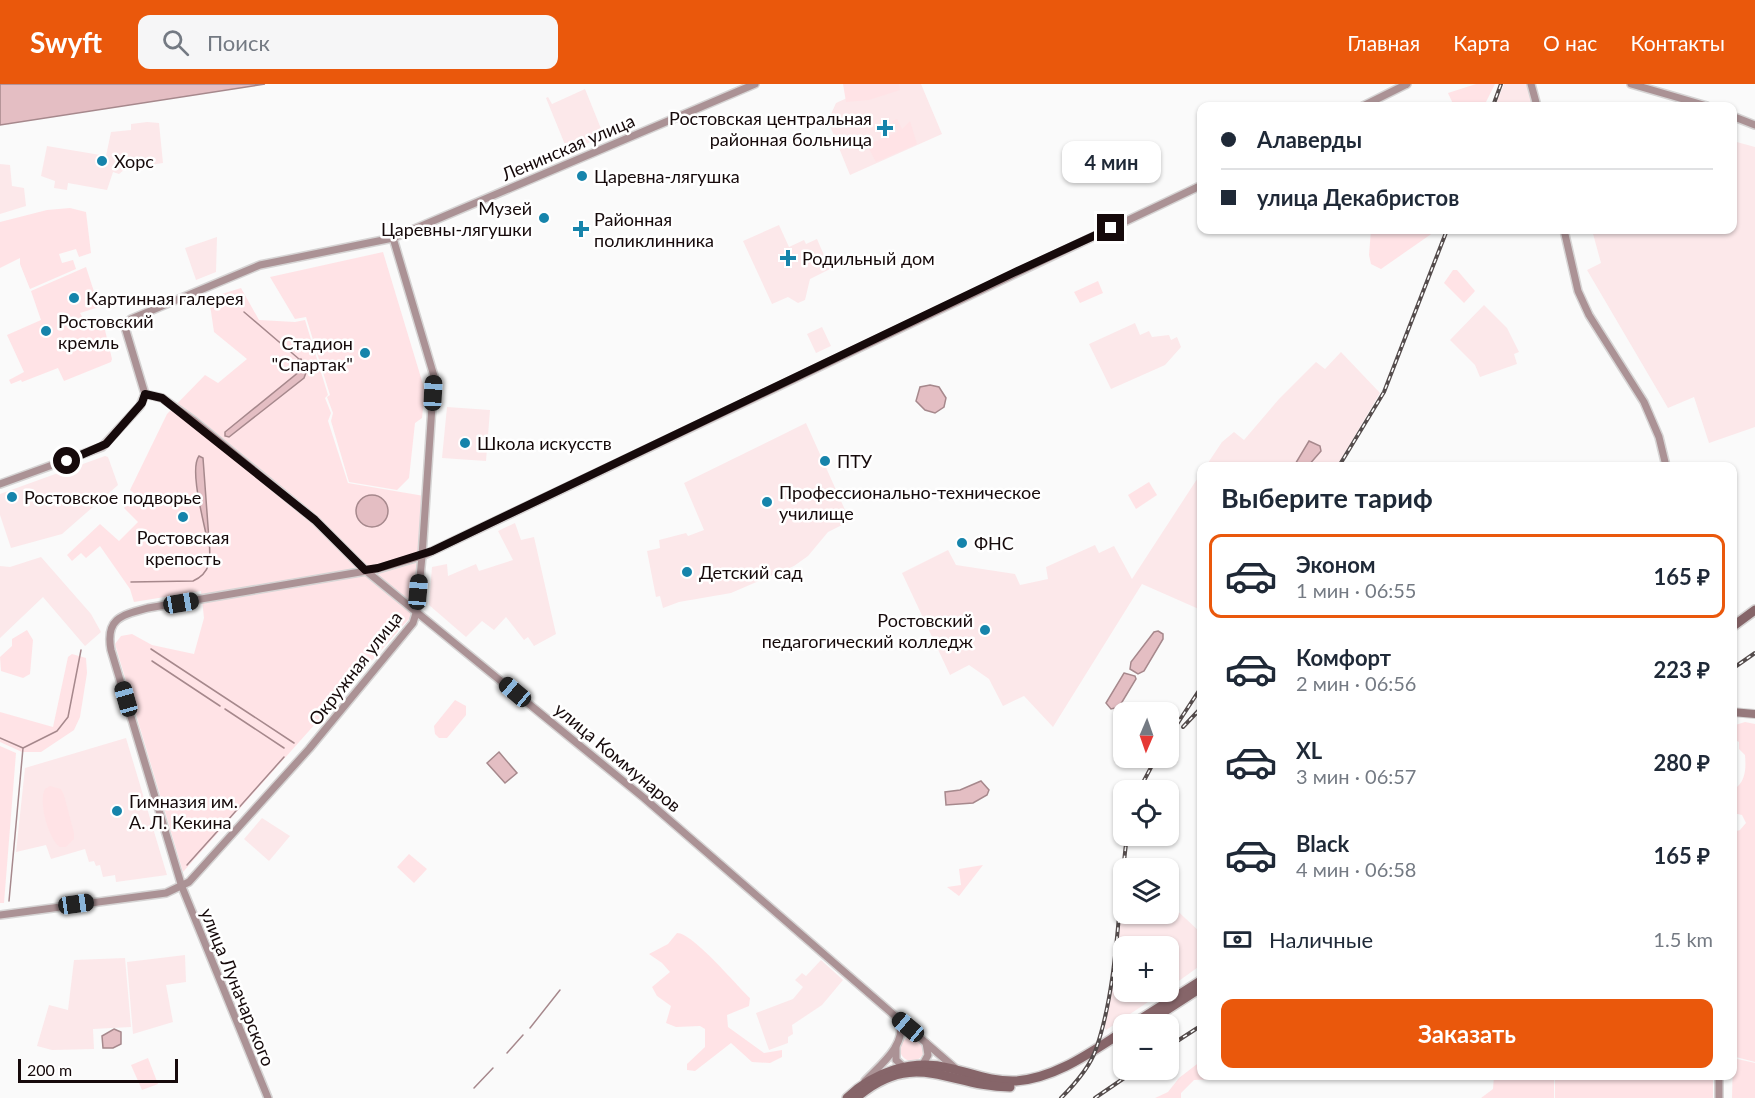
<!DOCTYPE html>
<html lang="ru">
<meta charset="utf-8">
<style>
:root{--surface:#fff;--page:#f6f6f7;--text:#1f2937;--muted:#747a83;--line:#e0e1e3;--accent:#ea580c}
body{margin:0;font-family:Lato,sans-serif;background:var(--page);color:var(--text);height:100vh;display:flex;flex-direction:column;font-size:22px;white-space:nowrap}
*{box-sizing:border-box;margin:0}
p{font-size:20px;color:var(--muted)}
.icon{flex:none;width:33px;height:33px;fill:none;stroke:currentColor;stroke-width:2;stroke-linecap:round;stroke-linejoin:round}
.map{position:relative;flex:1;overflow:hidden}
.sheet{position:absolute;left:1197px;top:378px;width:540px;height:618px;display:flex;flex-direction:column;background:var(--surface);border-radius:12px;box-shadow:0 2px 4px #0004}
.sheet>*{flex:none}
.top-card{position:absolute;left:1197px;top:18px;width:540px;height:132px;border-radius:12px;box-shadow:0 2px 4px #0004;display:grid;align-content:center;height:132px;padding:0 24px;background:var(--surface)}
.needle{width:39px;rotate:182deg}
.controls{position:absolute;left:1113px;top:618px;display:grid;gap:12px}
.controls a{display:grid;place-items:center;width:66px;height:66px;border-radius:12px;background:var(--surface);box-shadow:0 2px 4px #0004;font-size:30px}
.scale{position:absolute;left:18px;bottom:15px;width:160px;box-sizing:border-box;padding-left:6px;border:3px solid #160a0b;border-top:0;font-size:16px;line-height:21px;white-space:nowrap;color:#160a0b;-webkit-text-stroke:4px #fff;paint-order:stroke}
.end{position:absolute;width:27px;height:27px;margin:-14px;border:8px solid #160a0b;background:#fff;box-shadow:0 0 0 3px #fff}
.from{border-radius:50%}
.bubble{position:absolute;height:42px;border-radius:12px;background:var(--surface);box-shadow:0 2px 4px #0004;font-size:20px;font-weight:700;line-height:42px;text-align:center}
.car{position:absolute;width:18px;height:36px;margin:-18px -9px;border-radius:8px;box-shadow:0 0 4px 2px #0007;background:linear-gradient(#222 24%,#8ab4d8 0 40%,#222 0 76%,#8ab4d8 0 86%,#222 0)}
.top-card b{display:flex;align-items:center;gap:21px;height:57px;font-size:22px}
.top-card b+b{border-top:2px solid var(--line)}
.top-card i{width:15px;height:15px;background:var(--text)}
ul{padding:0;list-style:none}
li{display:flex;align-items:center;gap:18px;height:84px;margin:0 12px 9px;padding:0 12px;border:3px solid transparent;border-radius:12px}
li div{flex:1}
li b{display:block;font-size:22px}
li em{font-style:normal;font-weight:700}
li.on{border-color:var(--accent)}
li>.icon{width:54px;height:54px;stroke-width:1.5}
h2{padding:0 24px;font-size:27px;line-height:72px}
.pay{display:flex;align-items:center;gap:15px;height:66px;padding:0 24px;font-size:22px}
.pay p{margin-inline-start:auto}
.button{display:flex;gap:12px;margin-top:auto;padding:12px 24px}
.button a{flex:1;height:69px;border-radius:12px;background:var(--accent);color:#fff;font-size:24px;font-weight:700;line-height:69px;text-align:center}
header{display:flex;align-items:center;gap:36px;box-sizing:border-box;height:84px;padding:0 30px;background:var(--accent);color:#fff}
header strong{font-size:28px}
nav{display:flex;gap:33px;margin-inline-start:auto;font-size:21px}
.search{width:420px;height:54px;background:var(--page);display:flex;align-items:center;gap:15px;box-sizing:border-box;padding:0 21px;border-radius:12px;color:var(--muted);font-size:22px}
.map>svg:first-child{display:block}
.built{fill:#fce8ea}
.green{fill:#ffe3e6}
.water{fill:#e4bec3;stroke:#a6888c;stroke-width:1.5}
.lines{fill:none;stroke-linecap:round;stroke-linejoin:round}
.stream{stroke:#a6888c;stroke-width:1.5}
.secondary-casing{stroke:#d6d4d4;stroke-width:10}
.primary-casing{stroke:#d6d4d4;stroke-width:10}
.highway-casing{stroke:#d6d4d4;stroke-width:12}
.secondary{stroke:#ab9295;stroke-width:7}
.primary{stroke:#977a7d;stroke-width:8}
.highway{stroke:#866569;stroke-width:9}
.rail-casing{stroke:#544c4c;stroke-width:4}
.rail{stroke:#fff;stroke-width:1.5;stroke-dasharray:4.5;stroke-linecap:butt}
.route{stroke:#160a0b;stroke-width:8}
.poi-dot{fill:#1684ab;stroke:#fff;stroke-width:2}
.labels{text-anchor:middle;dominant-baseline:central;stroke-width:5;stroke-linejoin:round;paint-order:stroke}
.poi-label{font-size:18px;fill:#160a0b;stroke:#fff;text-anchor:start}
.street-label{font-size:18px;fill:#160a0b;stroke:#fff}
</style>
<header>
<strong>Swyft</strong>
<div class="search"><svg class="icon" aria-label="search" viewBox="0 0 24 24"><circle cx="10" cy="10" r="6"/><path d="M15 15l6 6"/></svg>Поиск</div>
<nav><a>Главная</a><a>Карта</a><a>О нас</a><a>Контакты</a></nav>
</header>
<div class="map">
<svg width="1755" height="1014" viewBox="0 0 1755 1014">
<rect width="100%" height="100%" fill="#fafafa"/>
<g class="built">
<path d="M856,0H921L942,50L850,91L828,37L836,19L858,9Z"/>
<path d="M1504,0H1528L1533,22H1495Z"/>
<path d="M585,5L604,52L568,68L546,14L548,13L552,20Z"/>
<path d="M147,38L159,39L163,79L125,85L119,90L113,88L107,106L68,99L67,106L54,104L55,97L41,92L47,62L106,72L111,48L131,46V40Z"/>
<path d="M1733,57L1755,63V343L1709,359L1694,313L1668,324L1587,186L1601,179L1592,146H1732Z"/>
<path d="M0,80L10,81L12,102L24,104L26,122L0,130Z"/>
<path d="M779,141L789,163L804,156L806,160L817,155L830,185L810,195L805,216L798,219L788,213L772,220L743,157Z"/>
<path d="M217,153L216,188L196,196L185,164Z"/>
<path d="M1484,221L1507,244L1519,268L1514,270L1517,280L1480,293L1475,281L1450,256Z"/>
<path d="M1135,239L1140,251L1149,247L1152,253L1169,251L1171,256L1177,253L1181,263L1165,281L1111,305L1089,260Z"/>
<path d="M822,243L831,262L816,269L807,250Z"/>
<path d="M1341,268L1380,309L1337,382H1206L1222,358L1234,348L1244,356L1279,315L1316,278L1325,285Z"/>
<path d="M447,323L490,326L486,377L442,374Z"/>
<path d="M806,339L850,437L828,448L808,472L794,482L731,509L679,518L663,524L660,512L656,513L647,467L660,464L659,456L686,449L688,452L704,446L684,399Z"/>
<path d="M105,372L108,373L118,401L62,450L11,464L0,431V410Z"/>
<path d="M1201,389V526L1142,500L1053,643L1024,612L1003,622L989,595L969,581L950,591L902,489L948,466L956,481L1015,490L1020,501L1048,495L1046,483L1095,461L1099,469L1114,462L1132,495Z"/>
<path d="M515,439L521,456L534,453L556,550L534,562L528,553L524,556L506,533L494,546L482,537L466,553L429,521L432,483L447,480L448,492L476,480L479,487L513,476L498,447Z"/>
<path d="M41,473L91,530L101,548L85,562L43,513L0,554V482L10,483Z"/>
<path d="M126,654L167,791L116,798L115,791L103,793L100,781L96,782L94,777L89,778L85,765L51,775L46,761L16,768L25,684Z"/>
<path d="M262,734L290,752L269,777L244,755Z"/>
<path d="M1123,817L1124,830H1168L1169,819L1201,849V881L1169,904L1168,862H1124V908H1163L1106,946L1104,943L1109,922Z"/>
<path d="M185,871L186,898L166,901L173,938L133,950L127,878Z"/>
<path d="M125,874L131,943L93,945L94,965L52,966L37,962L49,921L68,926L74,876Z"/>
<path d="M821,876L843,896L822,921L792,941L793,950L788,953V959L769,966L756,929L793,915L803,903L795,896L802,889L806,892Z"/>
</g>
<g class="green">
<path d="M843,0H899L900,6L869,16L846,18Z"/>
<path d="M1476,0H1495L1484,22H1454L1448,9Z"/>
<path d="M897,35L902,45L910,37L917,60L876,78L867,61L897,48L892,37Z"/>
<path d="M70,124L86,128L91,169L79,173L76,165L59,170L62,179L73,176L76,185L30,205L20,180V174L0,184V138L47,126Z"/>
<path d="M1371,146H1437L1381,185L1371,180L1369,171Z"/>
<path d="M383,168L425,307L422,334L415,339L409,394L397,406L349,398L331,337L333,329L327,313L330,311L306,233L295,235L270,193Z"/>
<path d="M86,183L99,223L80,229L86,240L103,238L112,275L111,278L64,297L58,284L22,298L21,296L11,300L9,296L24,288L7,251L41,236L31,207Z"/>
<path d="M1453,186H1457L1475,207L1464,219L1444,199Z"/>
<path d="M1098,197L1103,209L1080,219L1074,208Z"/>
<path d="M241,204L259,236L295,238L305,236L328,311L325,314L331,329L328,337L348,399L424,412L417,526L183,788L115,560L121,552L132,550L152,561L194,570L204,534L201,507L134,518L130,505L100,462L86,474L81,469L72,477L67,471L100,440L119,457L138,438L124,424L135,410L130,406L167,330L205,291L218,299L247,275L214,248L209,214Z"/>
<path d="M1149,398L1157,411L1136,425L1128,411Z"/>
<path d="M27,546L33,556L30,590L23,594L1,587L0,573L12,562V555Z"/>
<path d="M72,570L86,574L87,589L80,633L74,646L41,668H22L0,658V628L53,643L68,573Z"/>
<path d="M455,616L466,622V631L447,654H439L435,650L434,642Z"/>
<path d="M1745,638L1755,640V978L1732,972L1733,748L1740,746L1746,739L1742,731L1733,729V702L1737,703C1746,695 1746,683 1745,671L1739,665V658L1733,655L1732,642Z"/>
<path d="M0,662L16,669L4,819H0Z"/>
<path d="M50,702L61,705L64,711L74,749V755L66,763H60C48,755 38,717 45,705Z"/>
<path d="M409,770L427,785L414,799L397,783Z"/>
<path d="M983,781L959,812L947,803L961,801L959,785Z"/>
<path d="M677,849C693,849 737,902 750,914L749,922L727,931L728,943L764,969L782,966V973L770,979L752,978L731,959L695,987L687,986V980L705,963V945L700,942L676,943L666,939L671,922L657,912L652,903L670,888L662,879L649,870L668,860Z"/>
<circle cx="912" cy="965" r="12"/>
<path d="M148,974L158,1000L142,1006L131,981Z"/>
<path d="M1733,974L1755,979V1014H1732Z"/>
<path d="M1201,977L1202,992H1220L1218,995L1194,996L1181,1009V1014H1155L1168,1008L1179,994Z"/>
<path d="M1494,992H1554V1014H1481L1493,1005Z"/>
<rect x="1555" y="992" width="158" height="22"/>
</g>
<g class="water">
<path d="M0,0H265L0,41Z"/>
<path d="M301,275L307,286L304,294L229,353L225,352V348L300,287L302,282L298,276Z"/>
<path d="M930,301L939,303L946,314L944,323L935,329L925,326L916,317L920,303Z"/>
<path d="M1309,357L1320,362L1321,367L1308,382H1294Z"/>
<path d="M199,372L203,374L209,456L207,455C204,438 189,385 199,372Z"/>
<circle cx="372" cy="427" r="16"/>
<path d="M1158,547L1163,550V555L1144,587L1138,590L1130,585L1131,578L1154,548Z"/>
<path d="M1124,589L1135,592L1136,595L1119,623L1111,625L1106,619Z"/>
<path d="M499,668L517,689L505,699L487,679Z"/>
<path d="M981,697L989,706L987,711L973,719L946,721L945,708L960,706Z"/>
<path d="M114,945L121,948V960L113,964H103L102,952Z"/>
</g>
<g class="lines">
<g class="stream">
<path d="M244,228L299,275"/>
<path d="M131,498L193,497C211,489 211,475 209,457"/>
<path d="M151,565L294,659"/>
<path d="M152,577L220,622"/>
<path d="M225,625L284,664"/>
<path d="M0,654L23,664L9,817"/>
<path d="M23,664L57,647L68,633L81,566"/>
<path d="M227,737L284,673"/>
<path d="M187,781L223,741"/>
<path d="M530,944L560,906"/>
<path d="M507,969L523,951"/>
<path d="M474,1004L493,984"/>
</g>
<defs>
<g id="secondary">
<path d="M1531,0L1537,22"/>
<path d="M1631,0L1707,22"/>
<path d="M1363,22L1407,0"/>
<path d="M1732,32L1755,41"/>
<path d="M1564,146L1578,207L1589,231L1644,318L1659,353L1666,382"/>
<path d="M145,310L162,314L193,336L315,436L365,486L644,714L955,984"/>
<path d="M0,400L102,363L140,322L145,310L124,240L131,235L260,181L393,154L755,0"/>
<path d="M0,831L166,809L189,798L309,665L413,539L417,526L422,472L434,292L393,154"/>
<path d="M896,963V976L906,985"/>
<path d="M921,984L928,971L926,959"/>
<path d="M1719,992V1014"/>
<path d="M865,997C879,982 908,960 899,937"/>
<path d="M268,1014L182,803L111,566C105,534 122,531 148,524L378,485L422,472L1202,101"/>
</g>
<path id="primary" d="M1732,628L1755,630"/>
<g id="highway">
<path d="M1732,543L1755,526"/>
<path d="M1133,940L1202,896"/>
<path d="M1145,940L1202,903"/>
<path d="M847,1014C874,988 912,975 949,984C971,989 992,998 1016,997C1056,994 1091,968 1124,947"/>
<path d="M856,1014C914,963 950,1003 1010,1003"/>
</g>
</defs>
<use href="#secondary" class="secondary-casing"/>
<use href="#primary" class="primary-casing"/>
<use href="#highway" class="highway-casing"/>
<use href="#secondary" class="secondary"/>
<use href="#primary" class="primary"/>
<use href="#highway" class="highway"/>
<defs>
<g id="rail">
<path d="M1493,22L1501,0"/>
<path d="M1339,382L1384,308L1447,146"/>
<path d="M1732,585L1755,569"/>
<path d="M1183,643L1202,623"/>
<path d="M1168,654L1202,602"/>
<path d="M1139,706L1156,674"/>
<path d="M1168,963L1202,941"/>
<path d="M1061,1014C1074,1001 1090,983 1096,965C1118,902 1118,819 1127,752"/>
<path d="M1095,1014L1136,986"/>
</g>
</defs>
<use href="#rail" class="rail-casing"/>
<use href="#rail" class="rail"/>
</g>
<g class="lines">
<path class="route" d="M67,377L106,360L142,319L145,310L162,314L315,436L365,486L378,484L432,467L1013,189L1111,144"/>
</g>
<g class="poi-dot">
<path d="M882 35h6v6h6v6h-6v6h-6v-6h-6v-6h6z"/>
<circle cx="102" cy="77" r="6"/>
<circle cx="582" cy="92" r="6"/>
<circle cx="544" cy="134" r="6"/>
<path d="M578 136h6v6h6v6h-6v6h-6v-6h-6v-6h6z"/>
<path d="M785 165h6v6h6v6h-6v6h-6v-6h-6v-6h6z"/>
<circle cx="74" cy="214" r="6"/>
<circle cx="46" cy="247" r="6"/>
<circle cx="365" cy="269" r="6"/>
<circle cx="465" cy="359" r="6"/>
<circle cx="825" cy="377" r="6"/>
<circle cx="12" cy="413" r="6"/>
<circle cx="767" cy="418" r="6"/>
<circle cx="183" cy="433" r="6"/>
<circle cx="962" cy="459" r="6"/>
<circle cx="687" cy="488" r="6"/>
<circle cx="985" cy="546" r="6"/>
<circle cx="117" cy="727" r="6"/>
</g>
<g class="labels">
<g class="poi-label">
<text x="872" y="34" text-anchor="end">Ростовская центральная<tspan x="872" dy="21">районная больница</tspan></text>
<text x="114" y="77">Хорс</text>
<text x="594" y="92">Царевна-лягушка</text>
<text x="532" y="124" text-anchor="end">Музей<tspan x="532" dy="21">Царевны-лягушки</tspan></text>
<text x="594" y="135">Районная<tspan x="594" dy="21">поликлинника</tspan></text>
<text x="802" y="174">Родильный дом</text>
<text x="86" y="214">Картинная галерея</text>
<text x="58" y="237">Ростовский<tspan x="58" dy="21">кремль</tspan></text>
<text x="353" y="259" text-anchor="end">Стадион<tspan x="353" dy="21">"Спартак"</tspan></text>
<text x="477" y="359">Школа искусств</text>
<text x="837" y="377">ПТУ</text>
<text x="779" y="408">Профессионально-техническое<tspan x="779" dy="21">училище</tspan></text>
<text x="24" y="413">Ростовское подворье</text>
<text x="183" y="453" text-anchor="middle">Ростовская<tspan x="183" dy="21">крепость</tspan></text>
<text x="974" y="459">ФНС</text>
<text x="699" y="488">Детский сад</text>
<text x="973" y="536" text-anchor="end">Ростовский<tspan x="973" dy="21">педагогический колледж</tspan></text>
<text x="129" y="717">Гимназия им.<tspan x="129" dy="21">А. Л. Кекина</tspan></text>
</g>
<g class="street-label">
<text transform="translate(568 63) rotate(-23)">Ленинская улица</text>
<text transform="translate(355 584) rotate(-52)">Окружная улица</text>
<text transform="translate(618 673) rotate(40)">улица Коммунаров</text>
<text transform="translate(238 903) rotate(68)">улица Луначарского</text>
</g>
</g>
</svg>
<div class="controls">
<a><svg class="needle" viewBox="-14 -14 28 28"><path d="M0-13l5 13h-10z" fill="#e53935"/><path d="M0 13l5-13h-10z" fill="#747a83"/></svg></a>
<a><svg class="icon" aria-label="locate" viewBox="0 0 24 24"><circle cx="12" cy="12" r="6"/><path d="M12 2v4M12 18v4M2 12h4M18 12h4"/></svg></a>
<a><svg class="icon" aria-label="layers" viewBox="0 0 24 24"><path d="M12 4l9 5-9 5-9-5zM3 14l9 5 9-5"/></svg></a>
<a>+</a>
<a>−</a>
</div>
<div class="scale">200 m</div>
<i class="end from" style="left:67px;top:377px"></i>
<i class="end" style="left:1111px;top:144px"></i>
<div class="bubble" style="left:1062px;top:57px;width:99px">4 мин</div>
<i class="car" style="left:433px;top:309px;rotate:3deg"></i>
<i class="car" style="left:418px;top:508px;rotate:5deg"></i>
<i class="car" style="left:181px;top:519px;rotate:80deg"></i>
<i class="car" style="left:515px;top:608px;rotate:310deg"></i>
<i class="car" style="left:126px;top:615px;rotate:344deg"></i>
<i class="car" style="left:76px;top:820px;rotate:82deg"></i>
<i class="car" style="left:908px;top:943px;rotate:310deg"></i>
<div class="top-card">
<b><i class="from"></i>Алаверды</b>
<b><i></i>улица Декабристов</b>
</div>
<section class="sheet">
<h2>Выберите тариф</h2>
<ul>
<li class="on"><svg class="icon" aria-label="car" viewBox="0 0 24 24"><path d="M5 17H2v-5l4-1 3-4h7l3 4 3 1v5h-3M9 17h6M6 11h13"/><circle cx="7" cy="17" r="2"/><circle cx="17" cy="17" r="2"/></svg><div><b>Эконом</b><p>1 мин · 06:55</p></div><em>165 ₽</em></li>
<li><svg class="icon" aria-label="car" viewBox="0 0 24 24"><path d="M5 17H2v-5l4-1 3-4h7l3 4 3 1v5h-3M9 17h6M6 11h13"/><circle cx="7" cy="17" r="2"/><circle cx="17" cy="17" r="2"/></svg><div><b>Комфорт</b><p>2 мин · 06:56</p></div><em>223 ₽</em></li>
<li><svg class="icon" aria-label="car" viewBox="0 0 24 24"><path d="M5 17H2v-5l4-1 3-4h7l3 4 3 1v5h-3M9 17h6M6 11h13"/><circle cx="7" cy="17" r="2"/><circle cx="17" cy="17" r="2"/></svg><div><b>XL</b><p>3 мин · 06:57</p></div><em>280 ₽</em></li>
<li><svg class="icon" aria-label="car" viewBox="0 0 24 24"><path d="M5 17H2v-5l4-1 3-4h7l3 4 3 1v5h-3M9 17h6M6 11h13"/><circle cx="7" cy="17" r="2"/><circle cx="17" cy="17" r="2"/></svg><div><b>Black</b><p>4 мин · 06:58</p></div><em>165 ₽</em></li>
</ul>
<div class="pay"><svg class="icon" aria-label="cash" viewBox="0 0 24 24"><path d="M3 7h18v10H3z"/><circle cx="12" cy="12" r="2"/></svg>Наличные<p>1.5 km</p></div>
<div class="button"><a>Заказать</a></div>
</section>
</div>
